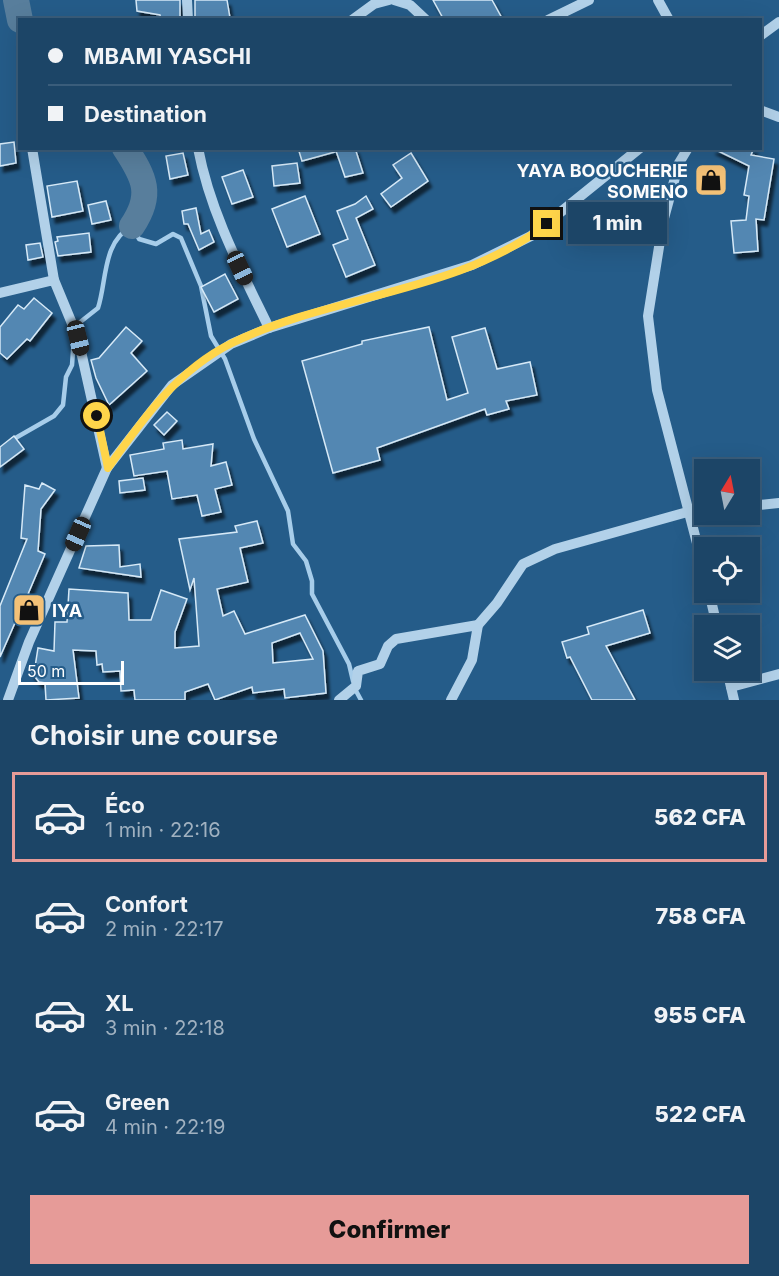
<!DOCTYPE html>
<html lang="fr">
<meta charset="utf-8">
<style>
:root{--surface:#1c4567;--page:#254c6d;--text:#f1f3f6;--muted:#a0b1c0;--line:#3a5d7b;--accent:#e69b98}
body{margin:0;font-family:Inter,sans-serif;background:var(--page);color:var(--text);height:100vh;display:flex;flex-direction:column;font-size:22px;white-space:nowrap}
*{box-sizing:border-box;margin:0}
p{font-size:20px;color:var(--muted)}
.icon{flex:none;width:33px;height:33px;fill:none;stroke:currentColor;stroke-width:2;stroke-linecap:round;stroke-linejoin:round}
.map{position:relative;height:700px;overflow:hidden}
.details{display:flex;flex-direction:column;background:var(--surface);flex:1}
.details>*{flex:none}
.top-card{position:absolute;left:18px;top:18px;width:744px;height:132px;border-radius:0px;box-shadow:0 6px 24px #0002,0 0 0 2px var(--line);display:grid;align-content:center;height:132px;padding:0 30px;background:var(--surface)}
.needle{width:39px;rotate:10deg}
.tools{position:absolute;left:694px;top:459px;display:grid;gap:12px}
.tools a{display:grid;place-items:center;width:66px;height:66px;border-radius:0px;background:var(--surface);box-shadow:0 6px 24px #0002,0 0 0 2px var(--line);font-size:30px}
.scale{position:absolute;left:18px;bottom:15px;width:106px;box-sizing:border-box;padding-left:6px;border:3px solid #fff;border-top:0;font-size:16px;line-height:21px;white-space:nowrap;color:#fff;-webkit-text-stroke:4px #255c89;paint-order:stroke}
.end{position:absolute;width:27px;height:27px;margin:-14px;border:8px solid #ffd54a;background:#111;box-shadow:0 0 0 3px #111}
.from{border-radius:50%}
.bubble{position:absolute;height:42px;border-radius:0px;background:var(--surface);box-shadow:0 6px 24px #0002,0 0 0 2px var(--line);font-size:20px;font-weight:800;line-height:42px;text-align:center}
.car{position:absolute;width:18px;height:36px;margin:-18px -9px;border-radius:8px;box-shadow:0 0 4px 2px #0007;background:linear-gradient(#222 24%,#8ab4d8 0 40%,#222 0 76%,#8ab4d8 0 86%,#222 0)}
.top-card b{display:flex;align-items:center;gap:21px;height:57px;font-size:22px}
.top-card b+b{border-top:2px solid var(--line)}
.top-card i{width:15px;height:15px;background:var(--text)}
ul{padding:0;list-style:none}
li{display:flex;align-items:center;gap:18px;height:90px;margin:0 12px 9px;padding:0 18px;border:3px solid transparent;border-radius:0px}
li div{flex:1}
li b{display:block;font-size:22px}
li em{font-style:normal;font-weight:800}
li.selected{border-color:var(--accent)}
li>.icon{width:54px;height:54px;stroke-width:1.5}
h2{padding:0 30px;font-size:27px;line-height:72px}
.cta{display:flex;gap:12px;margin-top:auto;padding:12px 30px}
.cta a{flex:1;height:69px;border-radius:0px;background:var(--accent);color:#111;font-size:24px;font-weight:800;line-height:69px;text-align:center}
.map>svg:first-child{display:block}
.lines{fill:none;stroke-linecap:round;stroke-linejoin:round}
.stream{stroke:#a7cdea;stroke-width:4.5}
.river{stroke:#587e9c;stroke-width:26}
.building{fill:#5287b2;stroke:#d6e9f7;stroke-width:1.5;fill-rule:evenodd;filter:url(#shadow)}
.minor{stroke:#b2d1e9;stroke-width:10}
.route{stroke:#ffd54a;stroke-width:8}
.labels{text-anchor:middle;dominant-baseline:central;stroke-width:5;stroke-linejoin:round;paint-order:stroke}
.poi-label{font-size:18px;font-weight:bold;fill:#fff;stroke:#255c89;text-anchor:end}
</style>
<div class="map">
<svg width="779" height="700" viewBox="0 0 779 700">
<defs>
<filter id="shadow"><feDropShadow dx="3.5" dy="6" stdDeviation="1.5" flood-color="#0009"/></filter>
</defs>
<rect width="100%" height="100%" fill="#255c89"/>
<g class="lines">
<g class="stream">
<path d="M76,330L79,323L98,308C107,281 102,242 132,226L139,239L156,244L173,234L181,238L201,286L211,336L225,359L254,439L288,511L293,544L306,561L312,581V594L349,664L353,681"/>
<path d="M12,440L54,416L63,405L66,377L72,365L74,338"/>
<path d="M355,689L361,700"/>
</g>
<g class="river">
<path d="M16,0L20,20"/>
<path d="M125,148C145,178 153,195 132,226"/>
</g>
</g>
<g class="building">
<path d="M136,0H180V20H161L160,15L137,11Z"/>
<path d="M195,0H227L230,18L195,20Z"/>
<path d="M433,0H492L503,20H444Z"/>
<path d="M14,142L16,163L0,166V144Z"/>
<path d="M298,148H334L335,152L302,161Z"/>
<path d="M335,148H355L363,173L345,177Z"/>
<path d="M712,148H754L751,155L774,159L764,220L756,219L758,251L734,253L731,221L746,220L749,196L744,195L749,166Z"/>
<path d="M183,153L188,175L170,179L166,156Z"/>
<path d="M411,153L428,181L391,207L381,194L402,178L393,165Z"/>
<path d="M297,163L300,183L274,186L272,166Z"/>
<path d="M243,170L253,197L232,204L222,177Z"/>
<path d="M77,181L83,211L52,217L47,186Z"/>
<path d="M305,196L320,234L287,247L272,209Z"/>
<path d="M366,196L373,209L356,218L375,265L346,277L333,245L348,239L337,211L355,204Z"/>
<path d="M106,201L111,220L92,224L88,205Z"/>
<path d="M196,208L201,234L209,230L214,242L199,250L188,224H184L182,211Z"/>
<path d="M89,233L91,252L58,256L55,242L58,241L57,237Z"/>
<path d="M40,243L43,257L28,260L26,245Z"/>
<path d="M225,274L238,299L214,312L201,287Z"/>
<path d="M34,298L52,313L30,341L27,339L7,359L0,353V327L18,305L24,309Z"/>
<path d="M126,327L142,341L131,353L147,371L109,405L96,378L91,360L99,358Z"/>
<path d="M429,327L447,400L468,393L452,337L485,328L497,369L530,362L537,395L506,401L509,409L487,415L485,409L377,448L380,460L333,473L302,361L362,344V341Z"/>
<path d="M167,412L177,421L164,435L154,425Z"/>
<path d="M14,436L24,449L0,467V447Z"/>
<path d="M182,440L183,449L213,444L211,466L226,462L232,485L215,489L221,512L202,516L197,495L172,499L167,471L134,476L130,455L164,449L163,443Z"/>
<path d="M143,478L145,490L120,493L119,481Z"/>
<path d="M42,483L55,490L41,509L38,551L45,554L28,594L36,597L29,614L22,611L20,617L18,616L0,657V606L27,539L21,538L25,485L39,489Z"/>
<path d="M257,521L263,543L240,548L248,582L217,589L223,616L234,611L245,634L305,615L323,651L326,693L285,698L284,689L253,693L252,687L215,700L208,684L185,692V700H135L134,690L121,691L120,671L103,672L102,664L97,665L96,651L73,650L79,698L46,700L45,683L39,682L28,668L35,667L38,648L54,651L55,622H67L69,589L128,593L129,620H151L161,590L187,599L175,632V648L199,646L194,578L190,590L179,539L237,532L235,526ZM300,633L313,659L273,663L272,643Z"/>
<path d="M119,545L120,567L140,564L141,577L79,568L86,546Z"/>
<path d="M643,610L650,633L606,646L635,700H592L570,657L567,658L562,642L589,634L587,627Z"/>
</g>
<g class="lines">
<g class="minor">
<path d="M187,0L188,20"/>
<path d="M394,0L410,5L426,20"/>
<path d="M658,0L669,20"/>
<path d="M352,20L374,4L389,0"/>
<path d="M548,20L589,0"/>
<path d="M760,36L779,22"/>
<path d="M760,110L779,117"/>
<path d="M32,148L54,280"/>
<path d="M198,148C210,212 241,270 269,328"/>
<path d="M688,148L679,163L663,222L648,316L657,390L705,574"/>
<path d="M0,293L54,280L78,338L107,468"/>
<path d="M750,506L779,503"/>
<path d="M709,592L717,626"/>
<path d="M727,670L734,700"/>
<path d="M731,687L779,674"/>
<path d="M8,700L29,642L107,468L172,385L231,344L269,328L472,265L531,236L640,148"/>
<path d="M339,700L356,686L358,671L380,664L388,646L396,639L478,625"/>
<path d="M451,700L472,660L478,625L497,603L523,564L555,549L691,511L705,510"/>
</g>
</g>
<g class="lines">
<path class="route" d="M97,416L108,468C142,420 177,370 232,343C332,294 456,294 547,224"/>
</g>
<defs>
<symbol id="shop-square" viewBox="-11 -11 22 22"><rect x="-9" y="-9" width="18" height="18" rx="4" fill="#f3c177" stroke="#255c89"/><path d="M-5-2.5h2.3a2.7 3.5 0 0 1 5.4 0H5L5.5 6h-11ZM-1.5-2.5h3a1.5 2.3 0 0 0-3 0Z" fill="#111"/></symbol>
</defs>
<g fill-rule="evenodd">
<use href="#shop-square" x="692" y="161" width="38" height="38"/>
<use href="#shop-square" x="10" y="591" width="38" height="38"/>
</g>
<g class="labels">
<g class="poi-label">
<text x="688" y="170">YAYA BOOUCHERIE<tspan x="688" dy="21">SOMENO</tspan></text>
<text x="52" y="610" text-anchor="start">IYA</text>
</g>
</g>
</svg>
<div class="tools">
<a><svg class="needle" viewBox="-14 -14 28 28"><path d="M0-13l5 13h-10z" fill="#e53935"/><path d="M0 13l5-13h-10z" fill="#a0b1c0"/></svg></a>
<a><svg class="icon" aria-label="locate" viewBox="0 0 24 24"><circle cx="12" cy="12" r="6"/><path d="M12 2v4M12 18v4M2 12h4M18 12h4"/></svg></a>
<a><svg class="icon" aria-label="layers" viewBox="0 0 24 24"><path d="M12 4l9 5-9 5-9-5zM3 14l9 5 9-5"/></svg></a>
</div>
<div class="scale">50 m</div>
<i class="end from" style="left:97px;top:416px"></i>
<i class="end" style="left:547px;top:224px"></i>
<div class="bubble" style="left:568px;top:202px;width:99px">1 min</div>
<i class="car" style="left:240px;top:268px;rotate:155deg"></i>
<i class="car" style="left:78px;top:338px;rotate:166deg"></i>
<i class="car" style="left:78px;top:534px;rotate:204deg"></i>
<div class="top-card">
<b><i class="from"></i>MBAMI YASCHI</b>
<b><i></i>Destination</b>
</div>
</div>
<section class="details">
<h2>Choisir une course</h2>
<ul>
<li class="selected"><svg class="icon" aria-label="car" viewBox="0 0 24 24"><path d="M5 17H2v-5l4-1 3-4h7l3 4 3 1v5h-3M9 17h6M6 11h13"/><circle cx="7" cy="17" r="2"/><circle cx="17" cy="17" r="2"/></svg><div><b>Éco</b><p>1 min · 22:16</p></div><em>562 CFA</em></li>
<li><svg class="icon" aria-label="car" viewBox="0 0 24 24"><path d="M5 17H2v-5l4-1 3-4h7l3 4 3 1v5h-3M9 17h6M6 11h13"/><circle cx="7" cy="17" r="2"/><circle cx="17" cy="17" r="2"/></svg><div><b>Confort</b><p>2 min · 22:17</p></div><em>758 CFA</em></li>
<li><svg class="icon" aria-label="car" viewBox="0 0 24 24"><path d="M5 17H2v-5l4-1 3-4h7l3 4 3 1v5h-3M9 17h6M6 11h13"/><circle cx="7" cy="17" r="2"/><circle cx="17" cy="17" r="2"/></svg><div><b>XL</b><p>3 min · 22:18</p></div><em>955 CFA</em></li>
<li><svg class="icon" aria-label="car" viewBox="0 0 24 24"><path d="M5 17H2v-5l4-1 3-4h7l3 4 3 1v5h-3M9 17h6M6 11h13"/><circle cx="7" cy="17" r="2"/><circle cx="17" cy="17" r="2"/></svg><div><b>Green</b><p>4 min · 22:19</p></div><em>522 CFA</em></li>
</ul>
<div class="cta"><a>Confirmer</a></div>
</section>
